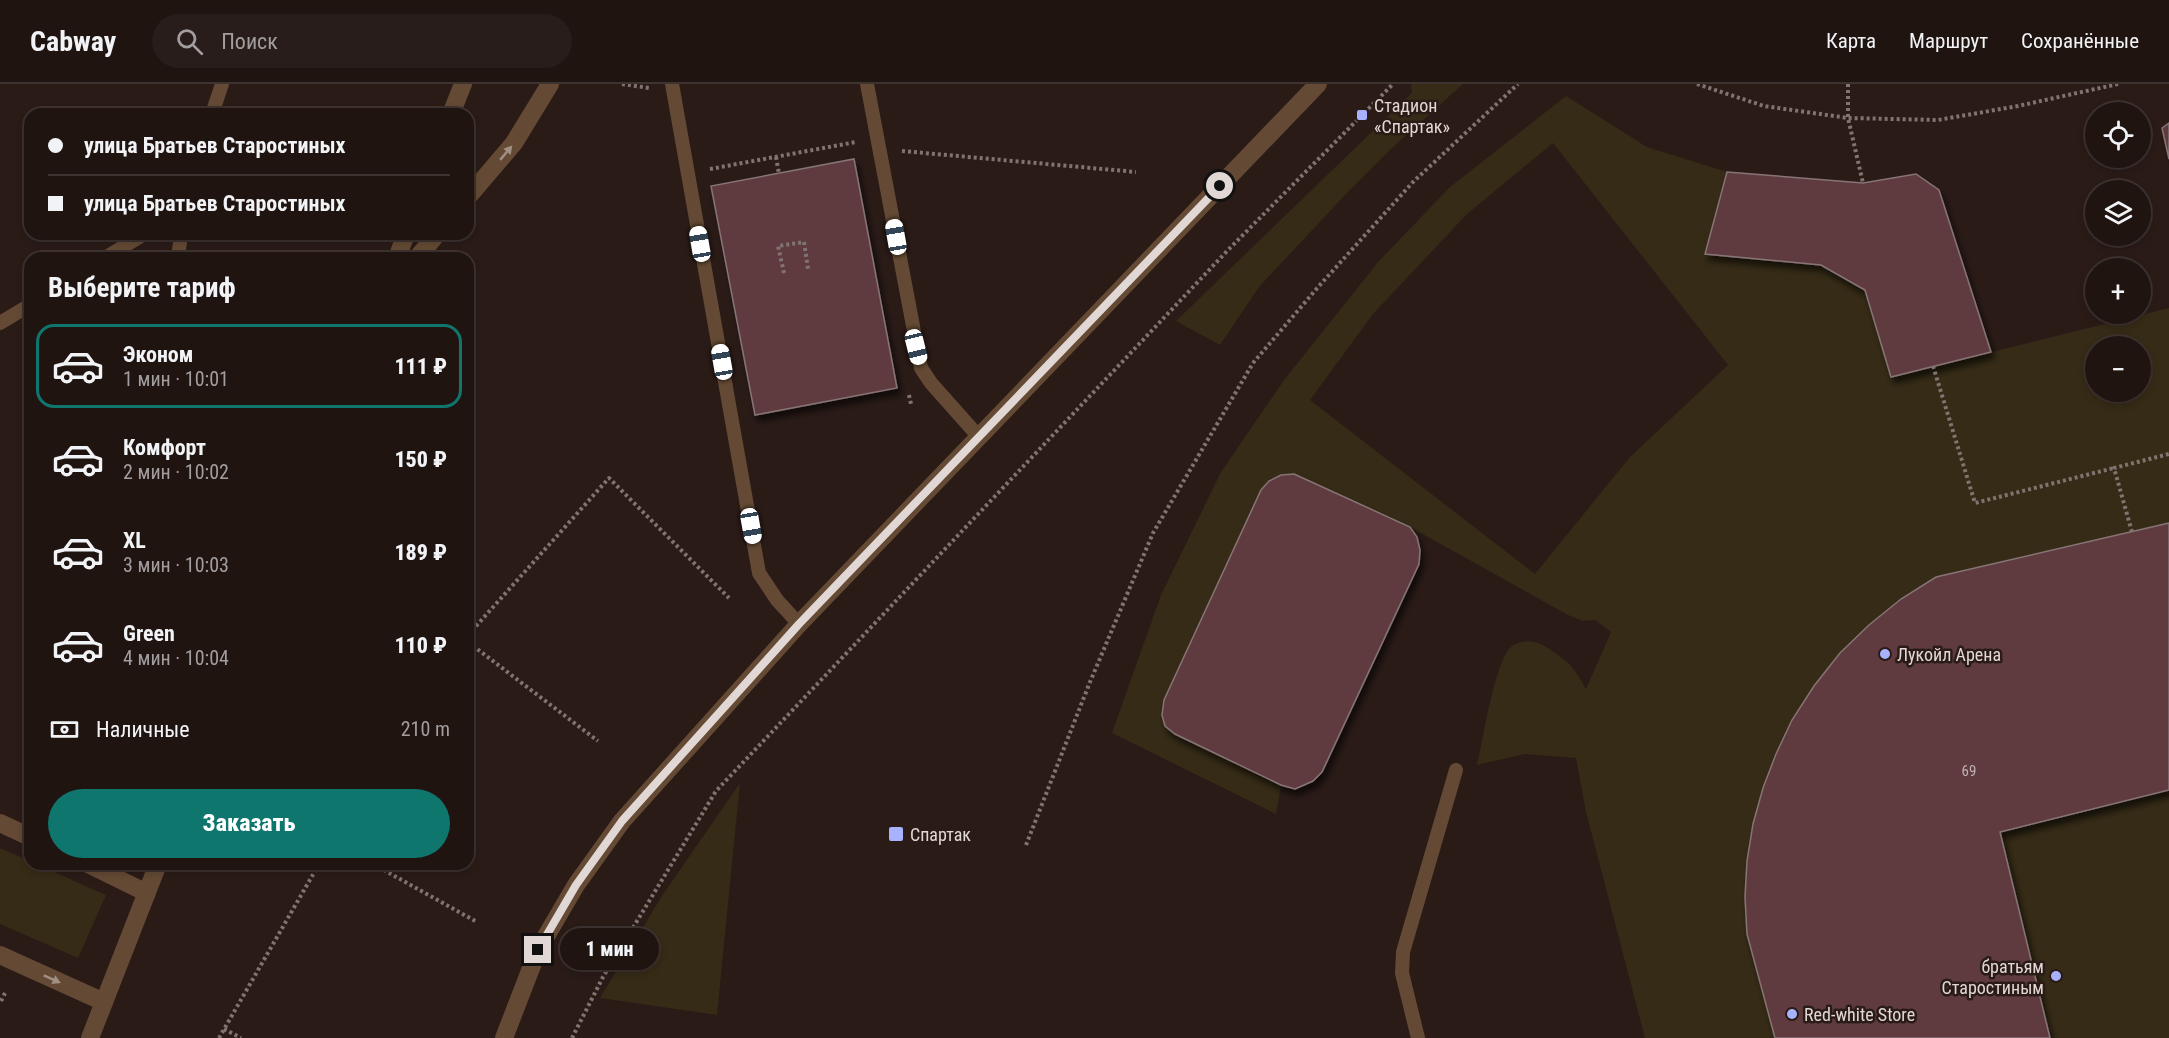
<!DOCTYPE html>
<html lang="ru">
<meta charset="utf-8">
<style>
:root{--surface:#201411;--page:#281d1a;--text:#f1f3f6;--muted:#a29e9f;--line:#3d3331;--accent:#0f766e}
body{margin:0;font-family:"Roboto Condensed",sans-serif;background:var(--page);color:var(--text);height:100vh;display:flex;flex-direction:column;font-size:22px;white-space:nowrap}
*{box-sizing:border-box;margin:0}
p{font-size:20px;color:var(--muted)}
.icon{flex:none;width:33px;height:33px;fill:none;stroke:currentColor;stroke-width:2;stroke-linecap:round;stroke-linejoin:round}
.map{position:relative;flex:1;overflow:hidden}
.drawer{position:absolute;left:24px;top:168px;width:450px;height:618px;display:flex;flex-direction:column;background:var(--surface);border-radius:18px;box-shadow:0 3px 9px #0003,0 0 0 2px var(--line)}
.drawer>*{flex:none}
.guide{position:absolute;left:24px;top:24px;width:450px;height:132px;border-radius:18px;box-shadow:0 3px 9px #0003,0 0 0 2px var(--line);display:grid;align-content:center;height:132px;padding:0 24px;background:var(--surface)}
.fabs{position:absolute;left:2085px;top:18px;display:grid;gap:12px}
.fabs a{display:grid;place-items:center;width:66px;height:66px;border-radius:50%;background:var(--surface);box-shadow:0 3px 9px #0003,0 0 0 2px var(--line);font-size:30px}
.end{position:absolute;width:27px;height:27px;margin:-14px;border:8px solid #e1d7d4;background:#111;box-shadow:0 0 0 3px #111}
.from{border-radius:50%}
.bubble{position:absolute;height:42px;border-radius:21px;background:var(--surface);box-shadow:0 3px 9px #0003,0 0 0 2px var(--line);font-size:20px;font-weight:800;line-height:42px;text-align:center}
.car{position:absolute;width:18px;height:36px;margin:-18px -9px;border-radius:8px;box-shadow:0 0 4px 2px #0007;background:linear-gradient(#fff 24%,#345 0 40%,#fff 0 76%,#345 0 86%,#fff 0)}
.guide b{display:flex;align-items:center;gap:21px;height:57px;font-size:22px}
.guide b+b{border-top:2px solid var(--line)}
.guide i{width:15px;height:15px;background:var(--text)}
ul{padding:0;list-style:none}
li{display:flex;align-items:center;gap:18px;height:84px;margin:0 12px 9px;padding:0 12px;border:3px solid transparent;border-radius:18px}
li div{flex:1}
li b{display:block;font-size:22px}
li em{font-style:normal;font-weight:800}
li.on{border-color:var(--accent)}
li>.icon{width:54px;height:54px;stroke-width:1.5}
h2{padding:0 24px;font-size:27px;line-height:72px}
.pay{display:flex;align-items:center;gap:15px;height:66px;padding:0 24px;font-size:22px}
.pay p{margin-inline-start:auto}
.primary-button{display:flex;gap:12px;margin-top:auto;padding:12px 24px}
.primary-button a{flex:1;height:69px;border-radius:36px;background:var(--accent);color:#fff;font-size:24px;font-weight:800;line-height:69px;text-align:center}
header{display:flex;align-items:center;gap:36px;box-sizing:border-box;height:84px;padding:0 30px;background:var(--surface);border-bottom:2px solid var(--line)}
header strong{font-size:28px}
nav{display:flex;gap:33px;margin-inline-start:auto;font-size:21px}
.search{width:420px;height:54px;background:var(--page);display:flex;align-items:center;gap:15px;box-sizing:border-box;padding:0 21px;border-radius:33px;color:var(--muted);font-size:22px}
.map>svg:first-child{display:block}
.green{fill:#352b16;fill-rule:evenodd}
.building{fill:#5e3b3f;stroke:#877475;stroke-width:1.5;filter:url(#shadow)}
.lines{fill:none;stroke-linecap:round;stroke-linejoin:round}
.path{stroke:#807370;stroke-width:4;stroke-dasharray:3 3;stroke-linecap:butt}
.lane{stroke:#644a34;stroke-width:14}
.street{stroke:#644a34;stroke-width:18}
.oneway{fill:#a29084}
.route{stroke:#e1d7d4;stroke-width:8}
.poi-dot{fill:#a7b1fc;stroke:#2a1b17;stroke-width:2}
.labels{text-anchor:middle;dominant-baseline:central;stroke-width:5;stroke-linejoin:round;paint-order:stroke}
.number-label{font-size:15px;fill:#c0b0af}
.poi-label{font-size:18px;fill:#e1d7d4;stroke:#2a1b17;text-anchor:start}
</style>
<header>
<strong>Cabway</strong>
<div class="search"><svg class="icon" aria-label="search" viewBox="0 0 24 24"><circle cx="10" cy="10" r="6"/><path d="M15 15l6 6"/></svg>Поиск</div>
<nav><a>Карта</a><a>Маршрут</a><a>Сохранённые</a></nav>
</header>
<div class="map">
<svg width="2169" height="954" viewBox="0 0 2169 954">
<defs>
<filter id="shadow"><feDropShadow dx="3.5" dy="6" stdDeviation="3" flood-color="#0009"/></filter>
</defs>
<rect width="100%" height="100%" fill="#2a1b17"/>
<g class="green">
<path d="M1411,0H1463L1393,63L1346,110L1259,203L1220,261L1176,237L1412,9Z"/>
<path d="M1566,12L1647,63L1727,88L1706,170L1821,181L1865,206L1891,293L2169,224V954H1645L1586,728L1576,674L1525,670L1477,681C1483,655 1494,585 1508,566C1517,555 1535,555 1546,563C1570,579 1572,580 1586,605L1611,548L1595,536L1583,537L1568,531L1410,443L1294,390L1281,391L1261,406L1164,616C1162,633 1160,639 1175,650L1281,701L1276,730L1112,649L1161,511L1221,388L1284,296L1379,177L1450,103ZM1553,59L1728,281L1630,373L1535,490L1310,316L1373,230L1467,130ZM2096,262H2140V308H2096Z"/>
<path d="M740,699L717,931L600,914L662,812Z"/>
<path d="M0,764L30,777V780H36L106,811L78,874L0,840Z"/>
</g>
<g class="building">
<path d="M2169,39V75L2162,44Z"/>
<path d="M854,75L897,304L755,331L711,102Z"/>
<path d="M1727,88L1863,99L1916,90L1939,106L1991,268L1891,293L1865,206L1821,181L1705,170Z"/>
<path d="M1294,390L1410,443L1417,453L1420,466L1419,480L1322,688L1313,697L1295,705L1281,701L1175,650L1165,642L1162,631L1164,616L1261,406L1269,397L1281,391Z"/>
<path d="M2169,439V706L2000,748L2050,954H1775L1747,850L1745,813L1747,777L1753,740L1763,704L1776,670L1792,636L1814,602L1840,569L1869,541L1901,515L1936,493Z"/>
</g>
<g class="lines">
<g class="path">
<path d="M622,0L649,4"/>
<path d="M1697,0L1764,22L1848,34L1938,36L2018,22L2118,0"/>
<path d="M1848,0V34L1863,99"/>
<path d="M902,67L1136,88"/>
<path d="M776,73L779,90"/>
<path d="M710,85L856,58"/>
<path d="M784,189L778,162L804,158L808,185"/>
<path d="M1933,282L1975,419L2114,384"/>
<path d="M909,311L911,320"/>
<path d="M2132,448L2114,384L2169,370"/>
<path d="M468,551L609,394L729,514"/>
<path d="M468,558L598,657"/>
<path d="M1026,761L1090,598L1153,449L1253,279L1319,202L1413,98L1518,0"/>
<path d="M373,780L477,838"/>
<path d="M1,917L5,909"/>
<path d="M224,945L241,954"/>
<path d="M219,954L319,780"/>
<path d="M572,954L603,893L716,707L1229,165L1393,0"/>
</g>
<g class="lane">
<path d="M672,0L759,489L777,516L799,540"/>
<path d="M867,0L921,284L931,299L979,353"/>
<path d="M212,30L222,0"/>
<path d="M105,174L144,150"/>
<path d="M178,174L181,150"/>
<path d="M0,239L30,221"/>
<path d="M1418,954L1402,889L1403,868L1456,686"/>
</g>
<g class="street">
<path d="M451,30L463,0"/>
<path d="M468,113L514,59L550,0"/>
<path d="M397,174L406,150"/>
<path d="M417,174L437,150"/>
<path d="M0,739L30,753"/>
<path d="M88,780L147,809"/>
<path d="M0,871L104,918"/>
<path d="M90,954L158,780"/>
<path d="M504,954L538,866L576,801L622,737L799,540L1318,0"/>
</g>
</g>
<defs><path id="oneway-solid" d="M-6-.8H1V-3.2L6.5 0L1 3.2V.8H-6Z" transform="scale(1.5)"/></defs>
<g class="oneway">
<use href="#oneway-solid" transform="translate(506 69) rotate(-50)"/>
<use href="#oneway-solid" transform="translate(52 895) rotate(24)"/>
</g>
<g class="lines">
<path class="route" d="M538,866L576,801L622,737L799,540L1220,102"/>
</g>
<g class="poi-dot">
<rect x="1356" y="25" width="12" height="12" rx="3"/>
<circle cx="1885" cy="570" r="6"/>
<rect x="888" y="742" width="16" height="16" rx="3"/>
<circle cx="2056" cy="892" r="6"/>
<circle cx="1792" cy="930" r="6"/>
</g>
<g class="labels">
<g class="number-label">
<text x="1969" y="687">69</text>
</g>
<g class="poi-label">
<text x="1374" y="21">Стадион<tspan x="1374" dy="21">«Спартак»</tspan></text>
<text x="1897" y="570">Лукойл Арена</text>
<text x="910" y="750">Спартак</text>
<text x="2044" y="882" text-anchor="end">братьям<tspan x="2044" dy="21">Старостиным</tspan></text>
<text x="1804" y="930">Red-white Store</text>
</g>
</g>
</svg>
<div class="fabs">
<a><svg class="icon" aria-label="locate" viewBox="0 0 24 24"><circle cx="12" cy="12" r="6"/><path d="M12 2v4M12 18v4M2 12h4M18 12h4"/></svg></a>
<a><svg class="icon" aria-label="layers" viewBox="0 0 24 24"><path d="M12 4l9 5-9 5-9-5zM3 14l9 5 9-5"/></svg></a>
<a>+</a>
<a>−</a>
</div>
<i class="end from" style="left:1220px;top:102px"></i>
<i class="end" style="left:538px;top:866px"></i>
<div class="bubble" style="left:560px;top:844px;width:99px">1 мин</div>
<i class="car" style="left:896px;top:153px;rotate:350deg"></i>
<i class="car" style="left:700px;top:160px;rotate:350deg"></i>
<i class="car" style="left:916px;top:263px;rotate:166deg"></i>
<i class="car" style="left:722px;top:278px;rotate:350deg"></i>
<i class="car" style="left:751px;top:442px;rotate:170deg"></i>
<div class="guide">
<b><i class="from"></i>улица Братьев Старостиных</b>
<b><i></i>улица Братьев Старостиных</b>
</div>
<section class="drawer">
<h2>Выберите тариф</h2>
<ul>
<li class="on"><svg class="icon" aria-label="car" viewBox="0 0 24 24"><path d="M5 17H2v-5l4-1 3-4h7l3 4 3 1v5h-3M9 17h6M6 11h13"/><circle cx="7" cy="17" r="2"/><circle cx="17" cy="17" r="2"/></svg><div><b>Эконом</b><p>1 мин · 10:01</p></div><em>111 ₽</em></li>
<li><svg class="icon" aria-label="car" viewBox="0 0 24 24"><path d="M5 17H2v-5l4-1 3-4h7l3 4 3 1v5h-3M9 17h6M6 11h13"/><circle cx="7" cy="17" r="2"/><circle cx="17" cy="17" r="2"/></svg><div><b>Комфорт</b><p>2 мин · 10:02</p></div><em>150 ₽</em></li>
<li><svg class="icon" aria-label="car" viewBox="0 0 24 24"><path d="M5 17H2v-5l4-1 3-4h7l3 4 3 1v5h-3M9 17h6M6 11h13"/><circle cx="7" cy="17" r="2"/><circle cx="17" cy="17" r="2"/></svg><div><b>XL</b><p>3 мин · 10:03</p></div><em>189 ₽</em></li>
<li><svg class="icon" aria-label="car" viewBox="0 0 24 24"><path d="M5 17H2v-5l4-1 3-4h7l3 4 3 1v5h-3M9 17h6M6 11h13"/><circle cx="7" cy="17" r="2"/><circle cx="17" cy="17" r="2"/></svg><div><b>Green</b><p>4 мин · 10:04</p></div><em>110 ₽</em></li>
</ul>
<div class="pay"><svg class="icon" aria-label="cash" viewBox="0 0 24 24"><path d="M3 7h18v10H3z"/><circle cx="12" cy="12" r="2"/></svg>Наличные<p>210 m</p></div>
<div class="primary-button"><a>Заказать</a></div>
</section>
</div>
